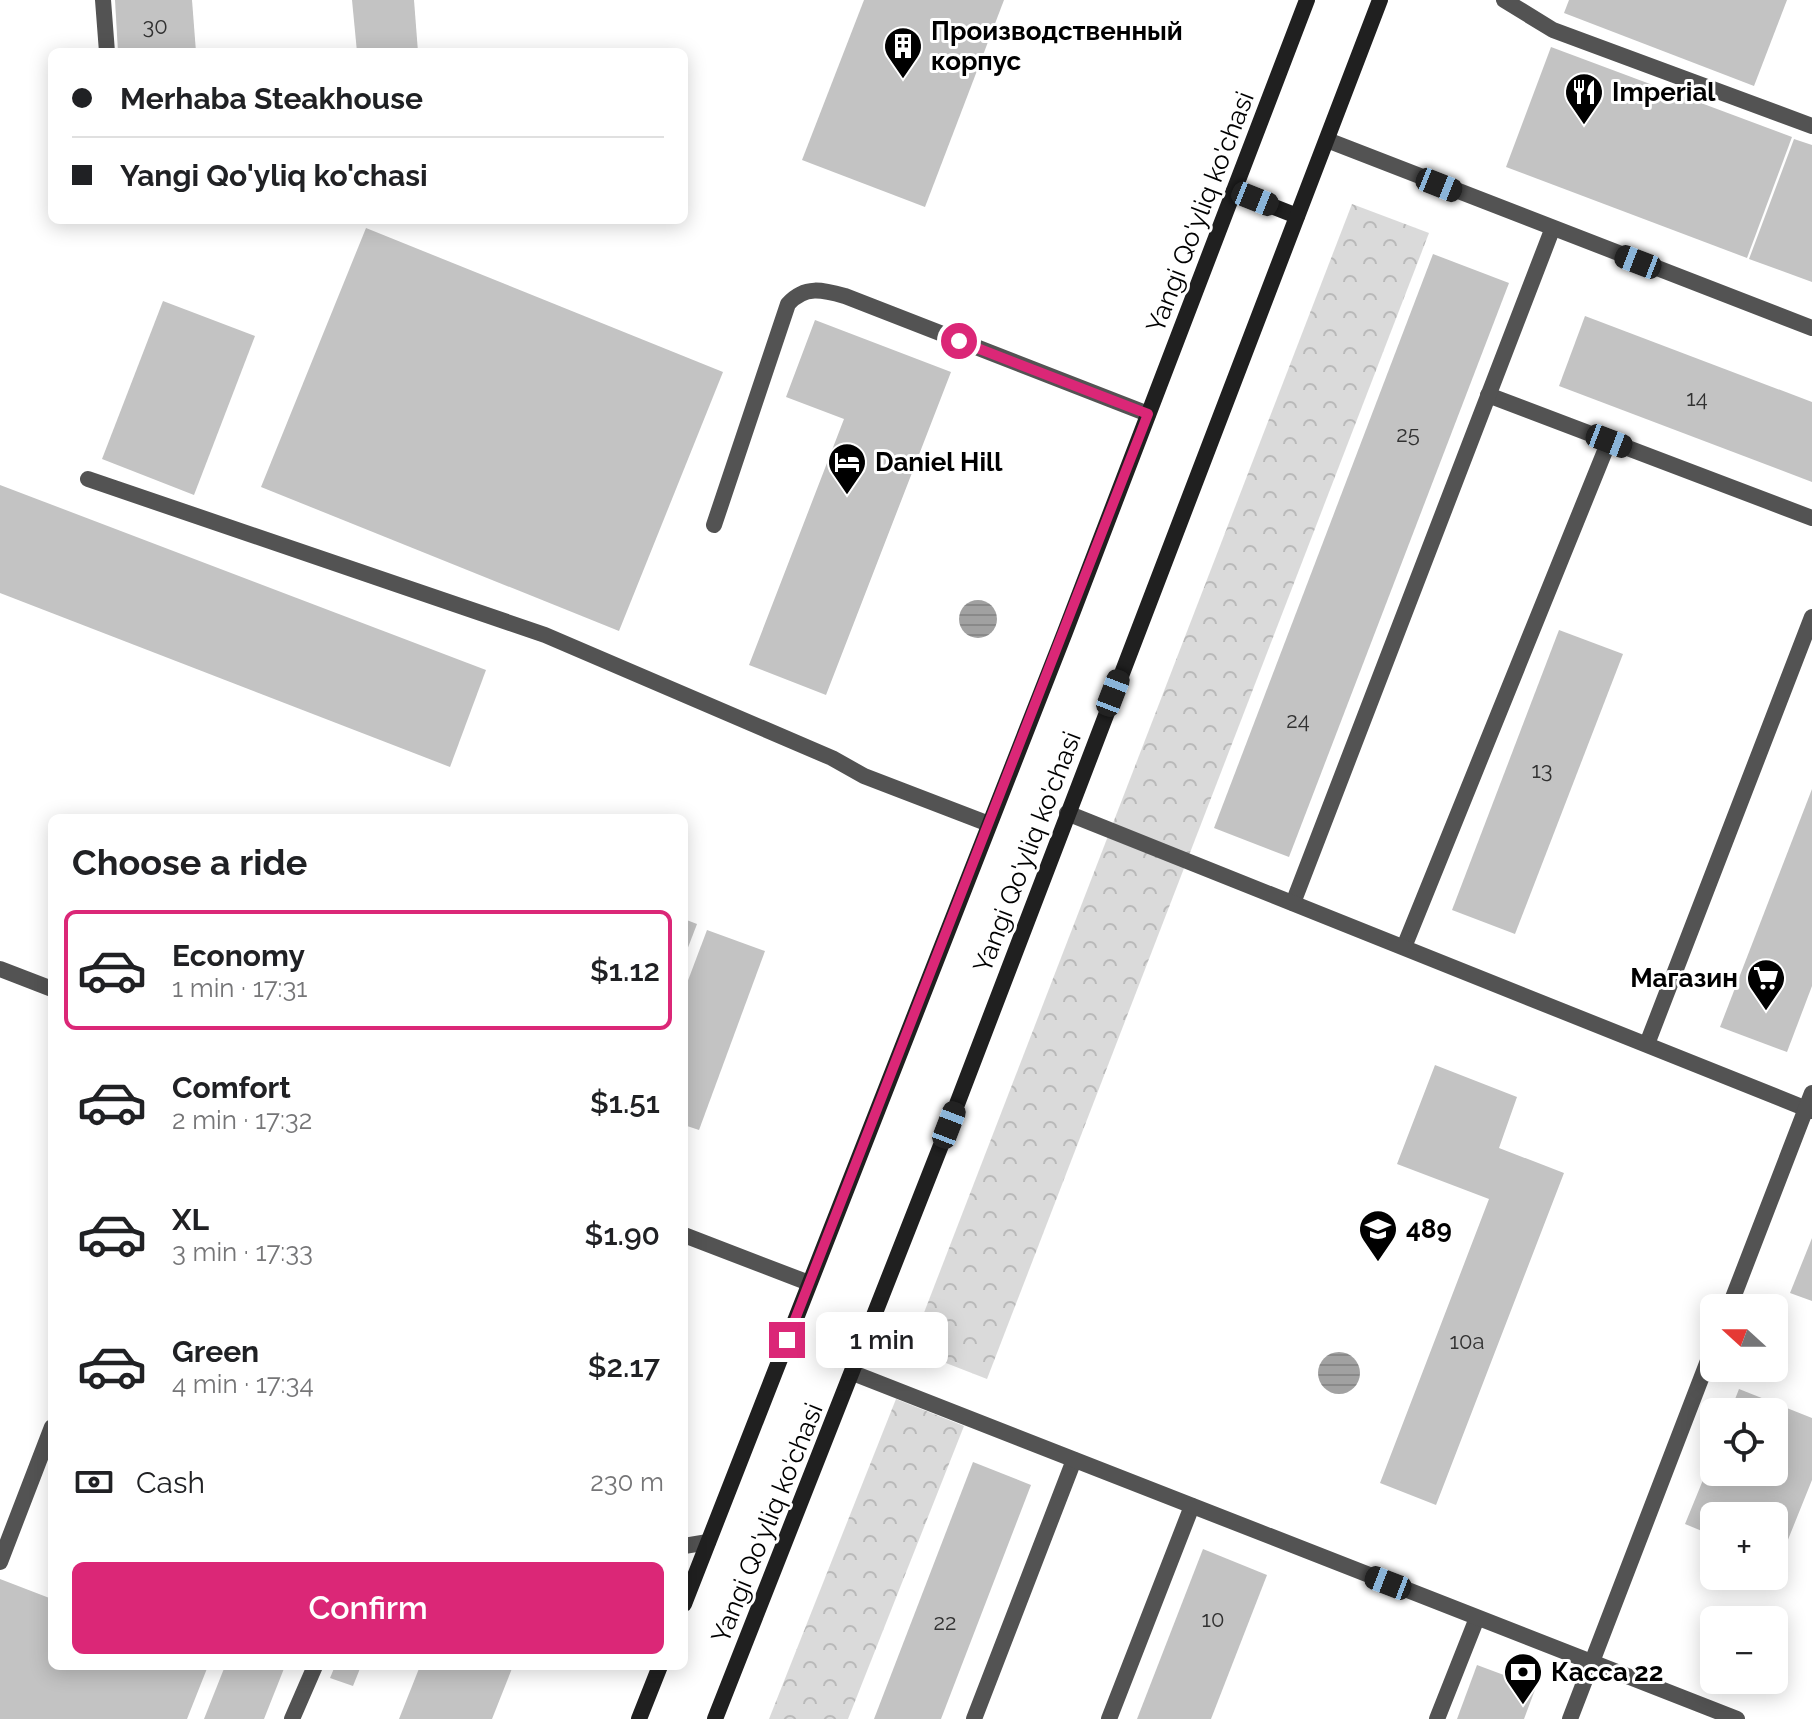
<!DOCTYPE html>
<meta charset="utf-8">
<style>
:root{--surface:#fff;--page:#f2f2f2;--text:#202124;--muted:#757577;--line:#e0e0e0;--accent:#db2777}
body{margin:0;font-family:Raleway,sans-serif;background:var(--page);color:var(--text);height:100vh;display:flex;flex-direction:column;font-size:30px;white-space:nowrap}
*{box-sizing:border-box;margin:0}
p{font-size:26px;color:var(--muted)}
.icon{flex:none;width:44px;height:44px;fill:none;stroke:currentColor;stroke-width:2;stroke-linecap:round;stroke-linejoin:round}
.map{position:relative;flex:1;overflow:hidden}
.side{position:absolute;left:48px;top:814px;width:640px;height:856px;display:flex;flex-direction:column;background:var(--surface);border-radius:12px;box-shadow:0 4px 20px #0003}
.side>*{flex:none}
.banner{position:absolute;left:48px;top:48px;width:640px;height:176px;border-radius:12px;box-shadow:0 4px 20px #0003;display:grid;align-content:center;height:176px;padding:0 24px;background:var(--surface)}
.needle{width:52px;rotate:291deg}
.tools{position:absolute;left:1700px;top:1294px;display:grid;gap:16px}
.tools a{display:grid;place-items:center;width:88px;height:88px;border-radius:12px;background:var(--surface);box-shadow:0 4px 20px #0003;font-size:40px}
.end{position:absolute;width:36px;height:36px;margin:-18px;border:10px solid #db2777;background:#fff;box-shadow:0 0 0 4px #fff}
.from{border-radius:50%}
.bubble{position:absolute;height:56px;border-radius:12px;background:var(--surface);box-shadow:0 4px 20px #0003;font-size:26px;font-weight:600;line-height:56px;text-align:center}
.car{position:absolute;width:24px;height:48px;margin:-24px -12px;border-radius:10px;box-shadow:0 0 6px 2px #0007;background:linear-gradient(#222 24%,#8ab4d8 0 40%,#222 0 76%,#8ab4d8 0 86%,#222 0)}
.banner b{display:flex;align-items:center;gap:28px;height:76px;font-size:30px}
.banner b+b{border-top:2px solid var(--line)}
.banner i{width:20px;height:20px;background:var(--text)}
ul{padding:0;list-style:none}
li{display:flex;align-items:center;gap:24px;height:120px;margin:0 16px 12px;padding:0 8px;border:4px solid transparent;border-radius:12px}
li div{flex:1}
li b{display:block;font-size:30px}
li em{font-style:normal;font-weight:600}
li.current{border-color:var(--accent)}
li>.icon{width:72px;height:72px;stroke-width:1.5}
h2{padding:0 24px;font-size:36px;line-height:96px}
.pay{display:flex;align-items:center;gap:20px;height:88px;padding:0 24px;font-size:30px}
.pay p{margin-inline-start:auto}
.action{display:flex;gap:16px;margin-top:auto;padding:16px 24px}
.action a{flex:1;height:92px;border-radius:12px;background:var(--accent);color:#fff;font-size:32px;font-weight:600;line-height:92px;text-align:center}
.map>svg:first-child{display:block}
.forest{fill:url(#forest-crowns)}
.water{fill:url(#water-rules)}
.building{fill:#c3c3c3}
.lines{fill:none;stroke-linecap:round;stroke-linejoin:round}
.service{stroke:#535353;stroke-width:16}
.minor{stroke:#535353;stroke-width:16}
.secondary{stroke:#202020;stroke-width:16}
.route{stroke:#db2777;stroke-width:10}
.labels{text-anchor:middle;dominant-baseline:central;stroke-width:6;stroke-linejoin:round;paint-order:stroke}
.number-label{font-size:22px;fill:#313131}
.poi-label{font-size:26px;font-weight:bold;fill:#000;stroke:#fff;text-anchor:start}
.street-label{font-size:26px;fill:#000;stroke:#fff}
</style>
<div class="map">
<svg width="1812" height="1719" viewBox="0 0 1812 1719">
<defs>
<pattern id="forest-crowns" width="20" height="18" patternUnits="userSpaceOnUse" patternTransform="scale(2)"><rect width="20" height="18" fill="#dadada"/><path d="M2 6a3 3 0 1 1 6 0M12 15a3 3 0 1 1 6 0" fill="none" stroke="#b9b9b9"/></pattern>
<pattern id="water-rules" width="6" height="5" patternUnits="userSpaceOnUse" patternTransform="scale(2)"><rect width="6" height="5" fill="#a1a1a1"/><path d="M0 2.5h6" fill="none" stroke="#898989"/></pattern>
</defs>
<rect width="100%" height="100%" fill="#fff"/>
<g class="forest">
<path d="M1352,204L1429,233L987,1379L910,1349Z"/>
<path d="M896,1399L964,1426L848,1719H769Z"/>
</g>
<g class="water">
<circle cx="978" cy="619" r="19"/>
<circle cx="1339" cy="1373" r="21"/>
</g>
<g class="building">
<path d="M115,0H192L196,52H118Z"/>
<path d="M352,0H414L418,52H357Z"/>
<path d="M864,0H1004L925,207L802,160Z"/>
<path d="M1569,0H1787L1754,86L1564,13Z"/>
<path d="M1551,47L1792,137L1747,258L1506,167Z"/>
<path d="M1794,139L1812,145V282L1749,259Z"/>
<path d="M366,228L723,372L619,631L261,487Z"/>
<path d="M1433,254L1509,283L1289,857L1214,828Z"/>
<path d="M163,301L255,336L194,495L102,459Z"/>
<path d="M1585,316L1812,402V482L1559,386Z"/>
<path d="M815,320L951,372L826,695L749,665L844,419L786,397Z"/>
<path d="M0,485L486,670L450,767L0,593Z"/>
<path d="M1559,630L1623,654L1515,934L1452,910Z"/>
<path d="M1812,789V986L1787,1052L1720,1027Z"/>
<path d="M684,919L697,924L684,958Z"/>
<path d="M707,930L765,951L699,1130L684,1125V991Z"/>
<path d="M1435,1065L1517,1097L1499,1148L1564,1173L1436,1505L1380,1483L1489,1199L1397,1164Z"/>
<path d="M1812,1238V1301L1790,1293Z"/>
<path d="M1739,1389L1812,1418V1480L1779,1562L1774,1560V1516H1714V1536L1685,1524L1714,1453V1472H1774V1412H1730Z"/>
<path d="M973,1462L1031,1485L941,1719H874Z"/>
<path d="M1203,1549L1267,1575L1211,1719H1137Z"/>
<path d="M0,1579L52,1599V1666H208L187,1719H0Z"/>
<path d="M1477,1665L1536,1687L1524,1719H1457Z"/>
<path d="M225,1666H285L264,1719H204Z"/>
<path d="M335,1666H361L353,1686L330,1678Z"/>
<path d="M420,1666H513L492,1719H399Z"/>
</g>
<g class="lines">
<g class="service">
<path d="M1504,0L1553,30L1812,126"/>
<path d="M1488,395L1812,518"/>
<path d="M88,479L545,635L832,758L864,776L989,824"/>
<path d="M714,525L788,304C805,285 823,290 845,296L1148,414"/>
<path d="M1293,903L1552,230"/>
<path d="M1404,947L1609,441"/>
<path d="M0,969L52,989"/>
<path d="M1647,1044L1812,617"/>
<path d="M684,1235L809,1283"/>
<path d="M684,1546L708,1542"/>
<path d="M0,1562L52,1427"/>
<path d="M292,1719L315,1666"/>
<path d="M974,1719L1074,1460"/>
<path d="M1109,1719L1192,1506"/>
<path d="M1437,1719L1477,1618"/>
</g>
<g class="minor">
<path d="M103,0L107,52"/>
<path d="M1327,140L1812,328"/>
<path d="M1067,813L1812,1111"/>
<path d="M1729,1308L1812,1093"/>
<path d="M853,1373L1737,1719"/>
<path d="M1570,1719L1714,1345"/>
</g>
<g class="secondary">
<path d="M1234,191L1297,216"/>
<path d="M684,1604L1065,632L1307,0"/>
<path d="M639,1719L660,1666"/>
<path d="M715,1719L949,1125L1380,0"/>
</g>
</g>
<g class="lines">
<path class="route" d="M787,1340L1148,414L959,341"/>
</g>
<defs>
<symbol id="building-pin" viewBox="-11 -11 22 30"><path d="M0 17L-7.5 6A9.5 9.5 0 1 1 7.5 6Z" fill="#000" stroke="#fff"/><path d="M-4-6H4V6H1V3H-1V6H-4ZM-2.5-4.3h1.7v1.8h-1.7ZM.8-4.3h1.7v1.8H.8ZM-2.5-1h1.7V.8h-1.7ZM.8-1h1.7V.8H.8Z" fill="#fff"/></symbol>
<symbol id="restaurant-pin" viewBox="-11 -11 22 30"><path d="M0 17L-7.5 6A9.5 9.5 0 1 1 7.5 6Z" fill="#000" stroke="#fff"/><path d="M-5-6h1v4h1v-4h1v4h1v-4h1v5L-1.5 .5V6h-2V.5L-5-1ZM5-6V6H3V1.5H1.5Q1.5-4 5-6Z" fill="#fff"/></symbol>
<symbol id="hotel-pin" viewBox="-11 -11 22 30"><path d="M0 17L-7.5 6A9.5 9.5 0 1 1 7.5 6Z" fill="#000" stroke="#fff"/><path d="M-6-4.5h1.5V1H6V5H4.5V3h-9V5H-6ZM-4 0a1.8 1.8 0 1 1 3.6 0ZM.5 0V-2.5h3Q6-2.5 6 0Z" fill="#fff"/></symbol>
<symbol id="supermarket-pin" viewBox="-11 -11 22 30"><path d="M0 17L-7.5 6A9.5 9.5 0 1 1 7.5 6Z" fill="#000" stroke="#fff"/><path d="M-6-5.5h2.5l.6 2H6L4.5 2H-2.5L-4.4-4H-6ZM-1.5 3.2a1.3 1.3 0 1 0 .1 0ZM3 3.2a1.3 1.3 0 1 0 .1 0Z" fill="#fff"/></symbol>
<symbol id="school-pin" viewBox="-11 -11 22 30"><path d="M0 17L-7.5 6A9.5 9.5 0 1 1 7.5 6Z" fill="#000" stroke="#fff"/><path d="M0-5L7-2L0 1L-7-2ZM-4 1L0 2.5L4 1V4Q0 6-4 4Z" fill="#fff"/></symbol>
<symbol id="bank-pin" viewBox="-11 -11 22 30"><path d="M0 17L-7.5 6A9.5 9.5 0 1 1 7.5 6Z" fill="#000" stroke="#fff"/><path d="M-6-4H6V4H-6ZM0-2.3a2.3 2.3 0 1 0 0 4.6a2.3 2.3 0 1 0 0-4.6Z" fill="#fff"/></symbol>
</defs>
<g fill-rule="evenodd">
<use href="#building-pin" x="881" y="24" width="44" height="60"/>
<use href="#restaurant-pin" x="1562" y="70" width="44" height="60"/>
<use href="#hotel-pin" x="825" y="440" width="44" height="60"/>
<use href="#supermarket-pin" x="1744" y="956" width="44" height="60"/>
<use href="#school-pin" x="1356" y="1207" width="44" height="60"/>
<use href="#bank-pin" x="1501" y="1650" width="44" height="60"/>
</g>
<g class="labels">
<g class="number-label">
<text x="155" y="26">30</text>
<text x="1697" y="398">14</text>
<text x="1408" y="434">25</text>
<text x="1298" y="720">24</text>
<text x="1542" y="770">13</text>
<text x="1467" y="1341">10a</text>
<text x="1213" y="1619">10</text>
<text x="945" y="1622">22</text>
</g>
<g class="poi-label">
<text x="931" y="31">Производственный<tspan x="931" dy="30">корпус</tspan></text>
<text x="1612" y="92">Imperial</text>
<text x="875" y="462">Daniel Hill</text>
<text x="1738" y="978" text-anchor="end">Магазин</text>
<text x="1406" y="1229">489</text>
<text x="1551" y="1672">Касса 22</text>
</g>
<g class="street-label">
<text transform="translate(1200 212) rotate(-69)">Yangi Qo'yliq ko'chasi</text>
<text transform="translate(1027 852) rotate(-69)">Yangi Qo'yliq ko'chasi</text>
<text transform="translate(767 1523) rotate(-68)">Yangi Qo'yliq ko'chasi</text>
</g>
</g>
</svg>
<div class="tools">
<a><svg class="needle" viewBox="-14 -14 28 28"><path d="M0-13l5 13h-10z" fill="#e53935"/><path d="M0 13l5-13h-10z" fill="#757577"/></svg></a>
<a><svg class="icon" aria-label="locate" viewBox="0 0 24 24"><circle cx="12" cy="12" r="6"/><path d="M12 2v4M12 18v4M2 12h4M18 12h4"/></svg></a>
<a>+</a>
<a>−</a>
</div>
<i class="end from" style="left:959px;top:341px"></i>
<i class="end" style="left:787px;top:1340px"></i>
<div class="bubble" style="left:816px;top:1312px;width:132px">1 min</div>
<i class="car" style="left:1439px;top:185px;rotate:112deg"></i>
<i class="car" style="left:1255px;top:199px;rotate:112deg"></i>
<i class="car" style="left:1638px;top:262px;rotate:291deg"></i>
<i class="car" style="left:1609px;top:441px;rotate:111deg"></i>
<i class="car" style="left:1113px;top:693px;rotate:21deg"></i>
<i class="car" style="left:949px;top:1125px;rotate:21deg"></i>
<i class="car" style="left:1388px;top:1583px;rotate:291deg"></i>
<div class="banner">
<b><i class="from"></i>Merhaba Steakhouse</b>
<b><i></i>Yangi Qo'yliq ko'chasi</b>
</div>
<section class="side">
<h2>Choose a ride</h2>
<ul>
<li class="current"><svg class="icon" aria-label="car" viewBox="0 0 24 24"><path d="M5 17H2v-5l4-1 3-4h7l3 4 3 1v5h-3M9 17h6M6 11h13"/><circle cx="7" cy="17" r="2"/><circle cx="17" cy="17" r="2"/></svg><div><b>Economy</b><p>1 min · 17:31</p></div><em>$1.12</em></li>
<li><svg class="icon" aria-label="car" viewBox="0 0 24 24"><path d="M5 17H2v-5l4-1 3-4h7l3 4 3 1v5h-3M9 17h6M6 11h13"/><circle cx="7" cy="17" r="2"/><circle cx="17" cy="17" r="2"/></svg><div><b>Comfort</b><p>2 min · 17:32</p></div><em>$1.51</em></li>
<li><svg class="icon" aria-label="car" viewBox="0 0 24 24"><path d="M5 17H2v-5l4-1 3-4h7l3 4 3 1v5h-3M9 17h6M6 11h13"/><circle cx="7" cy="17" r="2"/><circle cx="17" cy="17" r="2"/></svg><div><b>XL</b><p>3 min · 17:33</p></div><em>$1.90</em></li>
<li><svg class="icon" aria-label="car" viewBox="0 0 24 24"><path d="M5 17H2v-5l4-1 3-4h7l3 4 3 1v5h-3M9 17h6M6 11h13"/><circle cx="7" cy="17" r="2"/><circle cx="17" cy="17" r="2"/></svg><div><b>Green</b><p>4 min · 17:34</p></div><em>$2.17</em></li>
</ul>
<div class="pay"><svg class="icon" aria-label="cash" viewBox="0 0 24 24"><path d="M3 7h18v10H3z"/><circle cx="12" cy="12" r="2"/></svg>Cash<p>230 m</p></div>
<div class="action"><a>Confirm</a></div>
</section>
</div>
